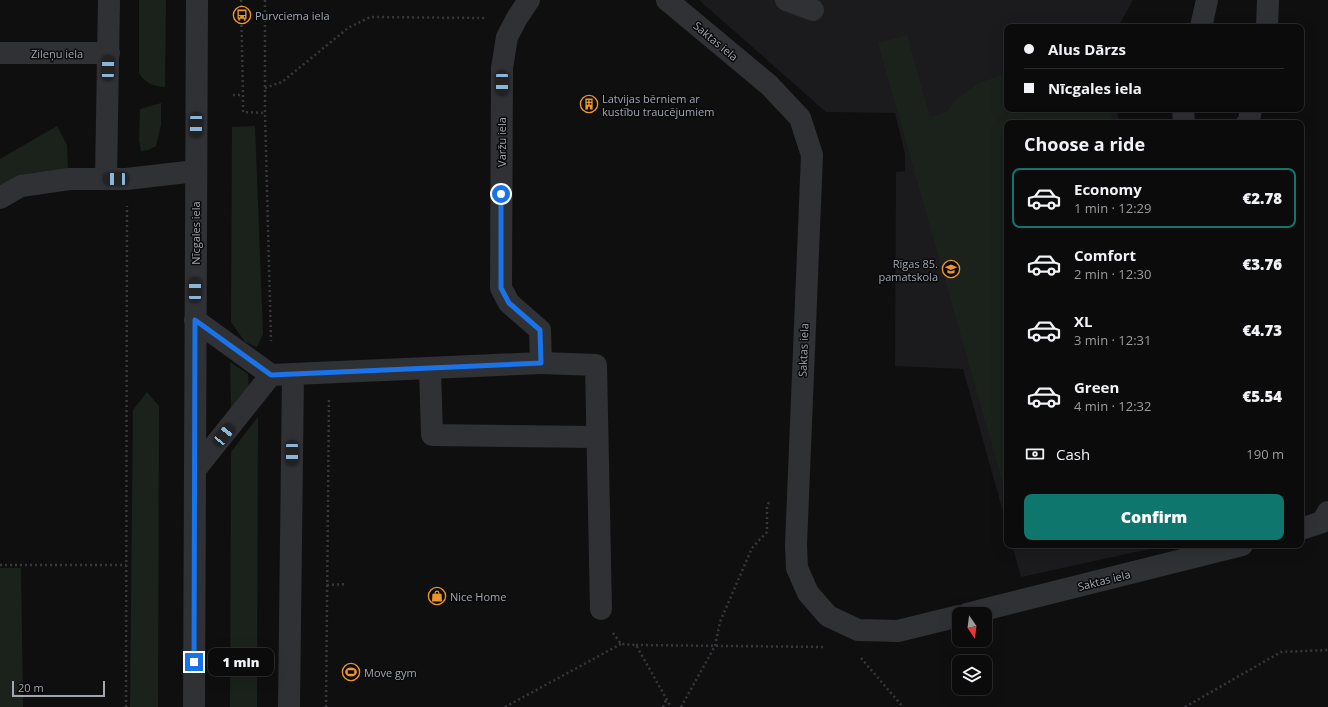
<!DOCTYPE html>
<meta charset="utf-8">
<style>
:root{--surface:#0b0b0c;--page:#19191a;--text:#f1f3f6;--muted:#9a9b9d;--line:#2b2b2d;--accent:#0f766e}
body{margin:0;font-family:"Open Sans",sans-serif;background:var(--page);color:var(--text);height:100vh;display:flex;flex-direction:column;font-size:15px;white-space:nowrap}
*{box-sizing:border-box;margin:0}
p{font-size:13px;color:var(--muted)}
.icon{flex:none;width:22px;height:22px;fill:none;stroke:currentColor;stroke-width:2;stroke-linecap:round;stroke-linejoin:round}
.map{position:relative;flex:1;overflow:hidden}
.details{position:absolute;left:1004px;top:120px;width:300px;height:428px;display:flex;flex-direction:column;background:var(--surface);border-radius:8px;box-shadow:0 4px 16px #0002,0 0 0 1px var(--line)}
.details>*{flex:none}
.hud{position:absolute;left:1004px;top:24px;width:300px;height:88px;border-radius:8px;box-shadow:0 4px 16px #0002,0 0 0 1px var(--line);display:grid;align-content:center;height:88px;padding:0 20px;background:var(--surface)}
.needle{width:26px;rotate:166deg}
.buttons{position:absolute;left:952px;top:607px;display:grid;gap:8px}
.buttons a{display:grid;place-items:center;width:40px;height:40px;border-radius:8px;background:var(--surface);box-shadow:0 4px 16px #0002,0 0 0 1px var(--line);font-size:20px}
.scale{position:absolute;left:12px;bottom:10px;width:93px;box-sizing:border-box;padding-left:4px;border:2px solid #a0a7b1;border-top:0;font-size:11px;line-height:14px;white-space:nowrap;color:#a0a7b1;-webkit-text-stroke:3px #0a0a0b;paint-order:stroke}
.end{position:absolute;width:18px;height:18px;margin:-9px;border:5px solid #1a73e8;background:#fff;box-shadow:0 0 0 2px #fff}
.from{border-radius:50%}
.bubble{position:absolute;height:28px;border-radius:8px;background:var(--surface);box-shadow:0 4px 16px #0002,0 0 0 1px var(--line);font-size:13px;font-weight:800;line-height:28px;text-align:center}
.car{position:absolute;width:12px;height:24px;margin:-12px -6px;border-radius:5px;box-shadow:0 0 3px 1px #0007;background:linear-gradient(#222 24%,#8ab4d8 0 40%,#222 0 76%,#8ab4d8 0 86%,#222 0)}
.hud b{display:flex;align-items:center;gap:14px;height:38px;font-size:15px}
.hud b+b{border-top:1px solid var(--line)}
.hud i{width:10px;height:10px;background:var(--text)}
ul{padding:0;list-style:none}
li{display:flex;align-items:center;gap:12px;height:60px;margin:0 8px 6px;padding:0 12px;border:2px solid transparent;border-radius:8px}
li div{flex:1}
li b{display:block;font-size:15px}
li em{font-style:normal;font-weight:800}
li.current{border-color:var(--accent)}
li>.icon{width:36px;height:36px;stroke-width:1.5}
h2{padding:0 20px;font-size:18px;line-height:48px}
.pay{display:flex;align-items:center;gap:10px;height:44px;padding:0 20px;font-size:15px}
.pay p{margin-inline-start:auto}
.cta{display:flex;gap:8px;margin-top:auto;padding:8px 20px}
.cta a{flex:1;height:46px;border-radius:8px;background:var(--accent);color:#fff;font-size:16px;font-weight:800;line-height:46px;text-align:center}
.map>svg:first-child{display:block}
.built{fill:#1b1b1d}
.green{fill:#1b221c}
.lines{fill:none;stroke-linecap:round;stroke-linejoin:round}
.path{stroke:#36383c;stroke-width:2.5;stroke-dasharray:2 3;stroke-linecap:butt}
.minor{stroke:#303135;stroke-width:22}
.route{stroke:#1a73e8;stroke-width:5}
.labels{text-anchor:middle;dominant-baseline:central;stroke-width:3;stroke-linejoin:round;paint-order:stroke}
.poi-label{font-size:11px;fill:#a0a7b1;stroke:#0a0a0b;text-anchor:start}
.street-label{font-size:11px;fill:#a0a7b1;stroke:#0a0a0b}
</style>
<div class="map">
<svg width="1328" height="707" viewBox="0 0 1328 707">
<rect width="100%" height="100%" fill="#0f0f10"/>
<g class="built">
<path d="M699,0H1133L1118,27H1007V109H1116L1120,123H1007V526L963,369L895,366L896,172L905,171V154L895,113L826,112Z"/>
<path d="M1012,545H1168L1021,577Z"/>
</g>
<g class="green">
<path d="M139,0H166L165,87C154,87 144,82 139,73Z"/>
<path d="M907,35L930,117L947,112L954,101L979,83L1007,73V109H1110L1113,123H1007V498L878,43Z"/>
<path d="M161,103V125L156,146L148,150L141,151L139,140L140,109Z"/>
<path d="M57,126L67,145L68,171L30,173L0,191V159Z"/>
<path d="M255,126L263,334L257,347L245,342L231,322L232,127Z"/>
<path d="M230,362L248,374L249,388L231,410Z"/>
<path d="M147,392L159,406L158,707H130L133,410Z"/>
<path d="M258,417L257,707H230L231,452Z"/>
<path d="M0,568H21L23,707H0Z"/>
</g>
<g class="lines">
<g class="path">
<path d="M241,0L243,95"/>
<path d="M265,0V113L271,341"/>
<path d="M265,88L282,82L348,28L370,17L485,18"/>
<path d="M233,95H243V112L265,113"/>
<path d="M0,565H126"/>
<path d="M327,585L347,584"/>
<path d="M613,633L621,644L636,645L671,707"/>
<path d="M636,645L825,647"/>
<path d="M861,658L903,707"/>
<path d="M126,707L127,206"/>
<path d="M326,707L329,400"/>
<path d="M505,707L621,644"/>
<path d="M663,707L666,700"/>
<path d="M681,707L715,646L720,622L752,548L767,532V507L769,502"/>
<path d="M1185,707L1281,652L1328,650"/>
</g>
<g class="minor">
<path d="M667,0L769,85L800,118L812,155L796,545L797,568L808,593L828,616L858,630L898,631L959,616"/>
<path d="M786,0L813,10"/>
<path d="M1201,27L1207,0"/>
<path d="M1267,27L1268,0"/>
<path d="M0,53H109"/>
<path d="M1183,109L1184,123"/>
<path d="M1247,123L1249,121L1251,109"/>
<path d="M106,179L109,0"/>
<path d="M0,198L21,186L69,179H126L196,171"/>
<path d="M195,320L271,375L541,363L540,330L509,303L501,288L502,68L507,37L517,18L529,0"/>
<path d="M541,363L596,365L601,609"/>
<path d="M430,368L432,435L597,437"/>
<path d="M195,470L271,375"/>
<path d="M1301,529L1322,522L1328,512"/>
<path d="M967,614L1242,545"/>
<path d="M194,707L197,0"/>
<path d="M289,707L293,374"/>
</g>
</g>
<g class="lines">
<path class="route" d="M194,662L195,320L271,375L541,363L540,330L509,303L501,288V194"/>
</g>
<defs>
<symbol id="bus-ring" viewBox="-11 -11 22 22"><circle r="9.5" fill="#0a0a0b" stroke="#eb952c" stroke-width="1.5"/><path d="M-5-6H5V4H4V6H2V4H-2V6H-4V4H-5ZM-3.5-4V0h7V-4ZM-3.5 1.2v1.5H-2V1.2ZM2 1.2v1.5H3.5V1.2Z" fill="#eb952c"/></symbol>
<symbol id="building-ring" viewBox="-11 -11 22 22"><circle r="9.5" fill="#0a0a0b" stroke="#eb952c" stroke-width="1.5"/><path d="M-4-6H4V6H1V3H-1V6H-4ZM-2.5-4.3h1.7v1.8h-1.7ZM.8-4.3h1.7v1.8H.8ZM-2.5-1h1.7V.8h-1.7ZM.8-1h1.7V.8H.8Z" fill="#eb952c"/></symbol>
<symbol id="school-ring" viewBox="-11 -11 22 22"><circle r="9.5" fill="#0a0a0b" stroke="#eb952c" stroke-width="1.5"/><path d="M0-5L7-2L0 1L-7-2ZM-4 1L0 2.5L4 1V4Q0 6-4 4Z" fill="#eb952c"/></symbol>
<symbol id="shop-ring" viewBox="-11 -11 22 22"><circle r="9.5" fill="#0a0a0b" stroke="#eb952c" stroke-width="1.5"/><path d="M-5-2.5h2.3a2.7 3.5 0 0 1 5.4 0H5L5.5 6h-11ZM-1.5-2.5h3a1.5 2.3 0 0 0-3 0Z" fill="#eb952c"/></symbol>
<symbol id="stadium-ring" viewBox="-11 -11 22 22"><circle r="9.5" fill="#0a0a0b" stroke="#eb952c" stroke-width="1.5"/><path d="M0-5a6.5 5 0 1 0 0 10a6.5 5 0 1 0 0-10ZM-3.5-1.8h7v3.6h-7Z" fill="#eb952c"/></symbol>
</defs>
<g fill-rule="evenodd">
<use href="#bus-ring" x="232" y="5" width="20" height="20"/>
<use href="#building-ring" x="579" y="94" width="20" height="20"/>
<use href="#school-ring" x="941" y="259" width="20" height="20"/>
<use href="#shop-ring" x="427" y="586" width="20" height="20"/>
<use href="#stadium-ring" x="341" y="662" width="20" height="20"/>
</g>
<g class="labels">
<g class="poi-label">
<text x="255" y="15">Purvciema iela</text>
<text x="602" y="98">Latvijas bērniem ar<tspan x="602" dy="13">kustību traucējumiem</tspan></text>
<text x="938" y="263" text-anchor="end">Rīgas 85.<tspan x="938" dy="13">pamatskola</tspan></text>
<text x="450" y="596">Nice Home</text>
<text x="364" y="672">Move gym</text>
</g>
<g class="street-label">
<text transform="translate(716 41) rotate(40)">Saktas iela</text>
<text x="57" y="53">Zileņu iela</text>
<text transform="translate(501 142) rotate(-90)">Varžu iela</text>
<text transform="translate(195 233) rotate(-90)">Nīcgales iela</text>
<text transform="translate(803 350) rotate(-88)">Saktas iela</text>
<text transform="translate(1104 580) rotate(-14)">Saktas iela</text>
</g>
</g>
</svg>
<div class="buttons">
<a><svg class="needle" viewBox="-14 -14 28 28"><path d="M0-13l5 13h-10z" fill="#e53935"/><path d="M0 13l5-13h-10z" fill="#9a9b9d"/></svg></a>
<a><svg class="icon" aria-label="layers" viewBox="0 0 24 24"><path d="M12 4l9 5-9 5-9-5zM3 14l9 5 9-5"/></svg></a>
</div>
<div class="scale">20 m</div>
<i class="end from" style="left:501px;top:194px"></i>
<i class="end" style="left:194px;top:662px"></i>
<div class="bubble" style="left:208px;top:648px;width:66px">1 min</div>
<i class="car" style="left:108px;top:68px;rotate:1deg"></i>
<i class="car" style="left:502px;top:83px;rotate:180deg"></i>
<i class="car" style="left:196px;top:125px;rotate:181deg"></i>
<i class="car" style="left:116px;top:179px;rotate:271deg"></i>
<i class="car" style="left:195px;top:290px;rotate:0deg"></i>
<i class="car" style="left:224px;top:435px;rotate:39deg"></i>
<i class="car" style="left:292px;top:453px;rotate:180deg"></i>
<div class="hud">
<b><i class="from"></i>Alus Dārzs</b>
<b><i></i>Nīcgales iela</b>
</div>
<section class="details">
<h2>Choose a ride</h2>
<ul>
<li class="current"><svg class="icon" aria-label="car" viewBox="0 0 24 24"><path d="M5 17H2v-5l4-1 3-4h7l3 4 3 1v5h-3M9 17h6M6 11h13"/><circle cx="7" cy="17" r="2"/><circle cx="17" cy="17" r="2"/></svg><div><b>Economy</b><p>1 min · 12:29</p></div><em>€2.78</em></li>
<li><svg class="icon" aria-label="car" viewBox="0 0 24 24"><path d="M5 17H2v-5l4-1 3-4h7l3 4 3 1v5h-3M9 17h6M6 11h13"/><circle cx="7" cy="17" r="2"/><circle cx="17" cy="17" r="2"/></svg><div><b>Comfort</b><p>2 min · 12:30</p></div><em>€3.76</em></li>
<li><svg class="icon" aria-label="car" viewBox="0 0 24 24"><path d="M5 17H2v-5l4-1 3-4h7l3 4 3 1v5h-3M9 17h6M6 11h13"/><circle cx="7" cy="17" r="2"/><circle cx="17" cy="17" r="2"/></svg><div><b>XL</b><p>3 min · 12:31</p></div><em>€4.73</em></li>
<li><svg class="icon" aria-label="car" viewBox="0 0 24 24"><path d="M5 17H2v-5l4-1 3-4h7l3 4 3 1v5h-3M9 17h6M6 11h13"/><circle cx="7" cy="17" r="2"/><circle cx="17" cy="17" r="2"/></svg><div><b>Green</b><p>4 min · 12:32</p></div><em>€5.54</em></li>
</ul>
<div class="pay"><svg class="icon" aria-label="cash" viewBox="0 0 24 24"><path d="M3 7h18v10H3z"/><circle cx="12" cy="12" r="2"/></svg>Cash<p>190 m</p></div>
<div class="cta"><a>Confirm</a></div>
</section>
</div>
